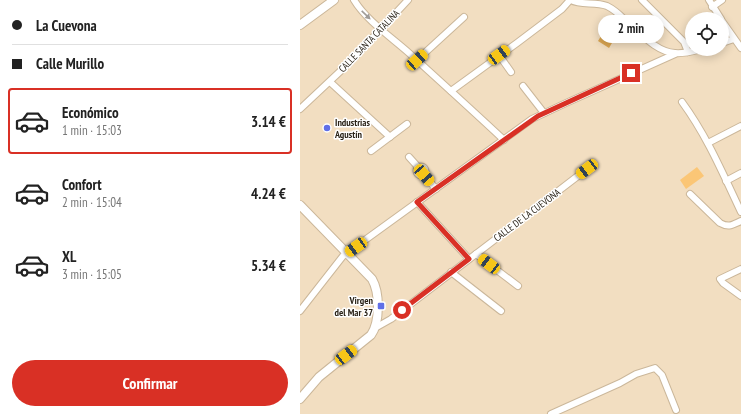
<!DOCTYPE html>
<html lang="es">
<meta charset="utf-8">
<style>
:root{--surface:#fff;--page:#f2f2f2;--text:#222;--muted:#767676;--line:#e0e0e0;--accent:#d93025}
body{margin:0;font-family:"PT Sans Narrow",sans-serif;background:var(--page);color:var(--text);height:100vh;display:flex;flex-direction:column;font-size:15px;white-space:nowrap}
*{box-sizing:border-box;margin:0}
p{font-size:13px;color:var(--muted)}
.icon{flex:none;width:22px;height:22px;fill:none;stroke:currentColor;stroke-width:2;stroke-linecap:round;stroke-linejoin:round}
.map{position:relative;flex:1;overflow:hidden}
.drawer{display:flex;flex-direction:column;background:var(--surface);width:300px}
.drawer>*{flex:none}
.guide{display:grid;align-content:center;height:88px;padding:0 12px;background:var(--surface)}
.buttons{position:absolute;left:385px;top:12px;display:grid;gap:8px}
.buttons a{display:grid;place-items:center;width:44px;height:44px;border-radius:50%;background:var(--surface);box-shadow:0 2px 10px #0003;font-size:20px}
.end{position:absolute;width:18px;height:18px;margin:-9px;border:5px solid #d93025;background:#fff;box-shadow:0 0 0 2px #fff}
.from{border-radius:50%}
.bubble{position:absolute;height:28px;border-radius:14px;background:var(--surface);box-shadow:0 2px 10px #0003;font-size:13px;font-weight:700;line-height:28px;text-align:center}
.car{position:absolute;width:12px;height:24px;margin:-12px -6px;border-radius:5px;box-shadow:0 0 3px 1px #0007;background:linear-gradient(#f5c518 24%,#345 0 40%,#f5c518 0 76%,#345 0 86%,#f5c518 0)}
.guide b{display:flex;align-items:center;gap:14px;height:38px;font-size:15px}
.guide b+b{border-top:1px solid var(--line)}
.guide i{width:10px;height:10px;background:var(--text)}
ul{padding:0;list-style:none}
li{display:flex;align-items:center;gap:12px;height:66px;margin:0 8px 6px;padding:0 4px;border:2px solid transparent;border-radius:4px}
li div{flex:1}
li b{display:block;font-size:15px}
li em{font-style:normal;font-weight:700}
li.selected{border-color:var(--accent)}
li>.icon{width:36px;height:36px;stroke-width:1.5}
.button{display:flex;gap:8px;margin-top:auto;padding:8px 12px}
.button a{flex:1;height:46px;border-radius:24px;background:var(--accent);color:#fff;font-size:16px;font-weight:700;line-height:46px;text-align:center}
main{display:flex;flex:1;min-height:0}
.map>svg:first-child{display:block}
.green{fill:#fbc676}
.water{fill:#dba652}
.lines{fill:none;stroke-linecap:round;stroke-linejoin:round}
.minor-casing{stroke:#cbb79a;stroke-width:8}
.major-casing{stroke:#cbb79a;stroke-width:10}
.minor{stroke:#fff;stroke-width:6}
.major{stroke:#fff;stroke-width:8}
.oneway{fill:#a09c98}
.route{stroke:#d93025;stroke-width:5}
.poi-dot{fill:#606fe7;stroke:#fff;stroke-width:1.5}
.labels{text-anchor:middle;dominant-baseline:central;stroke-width:3;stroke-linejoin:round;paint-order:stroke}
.street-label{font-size:10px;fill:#2b2419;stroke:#fff}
.poi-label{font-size:10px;font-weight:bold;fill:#2b2419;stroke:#fff;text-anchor:start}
</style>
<main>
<section class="drawer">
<div class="guide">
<b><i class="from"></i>La Cuevona</b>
<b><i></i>Calle Murillo</b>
</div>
<ul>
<li class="selected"><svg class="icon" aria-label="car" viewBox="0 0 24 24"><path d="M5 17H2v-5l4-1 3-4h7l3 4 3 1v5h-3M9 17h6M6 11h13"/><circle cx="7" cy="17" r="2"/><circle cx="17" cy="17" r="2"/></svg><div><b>Económico</b><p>1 min · 15:03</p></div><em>3.14 €</em></li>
<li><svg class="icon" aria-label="car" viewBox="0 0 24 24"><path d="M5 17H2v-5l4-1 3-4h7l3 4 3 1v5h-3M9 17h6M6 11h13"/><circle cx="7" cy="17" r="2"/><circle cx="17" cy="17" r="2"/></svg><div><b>Confort</b><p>2 min · 15:04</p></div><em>4.24 €</em></li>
<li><svg class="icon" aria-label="car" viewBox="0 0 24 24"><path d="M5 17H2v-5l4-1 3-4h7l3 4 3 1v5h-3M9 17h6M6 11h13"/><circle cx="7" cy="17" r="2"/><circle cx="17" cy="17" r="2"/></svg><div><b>XL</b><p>3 min · 15:05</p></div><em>5.34 €</em></li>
</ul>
<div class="button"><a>Confirmar</a></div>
</section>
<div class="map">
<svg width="441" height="414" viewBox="0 0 441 414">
<rect width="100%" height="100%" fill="#f2dec1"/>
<path class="green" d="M397,167L404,176L386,189L380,180Z"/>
<path class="water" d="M301,36L312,43L309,48L298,41Z"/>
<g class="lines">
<defs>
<g id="minor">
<path d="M54,0C66,20 91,37 109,53C141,82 173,111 204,140"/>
<path d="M271,0C281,6 295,1 307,6C313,9 319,14 324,19C339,31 355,52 375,53C384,54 394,51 402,49"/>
<path d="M342,0L384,42L388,52"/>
<path d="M409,0L421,19"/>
<path d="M412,7L422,0"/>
<path d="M422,21L441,48"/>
<path d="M422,43L434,39"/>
<path d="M199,55L211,72"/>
<path d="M117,60L164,17"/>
<path d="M30,82L90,137"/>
<path d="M223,86L244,113"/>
<path d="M151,91L217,43L262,9L270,0"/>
<path d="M382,102C407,136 423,174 441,212"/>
<path d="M0,109L48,64L108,0"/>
<path d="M408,143L441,126"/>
<path d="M71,151L107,124"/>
<path d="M109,157L118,167"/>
<circle cx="121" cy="171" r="4.5"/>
<path d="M124,175L136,189"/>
<path d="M426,181L441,173"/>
<path d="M390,194L420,223C429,228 432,225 441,221"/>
<path d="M117,202L169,259"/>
<path d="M176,254L218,286"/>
<path d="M441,269L420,279L423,283L441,296"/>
<path d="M151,272L201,311"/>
<path d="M0,311L43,256L232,119L266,103L375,54"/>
<path d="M75,328L91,319L287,169"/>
<path d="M251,414L320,383L336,374L355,368L362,375L376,410"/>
</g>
<g id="major">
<path d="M0,25L34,0"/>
<path d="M0,205L72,279C80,293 80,322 71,335L19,377L0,399"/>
</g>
</defs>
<use href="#minor" class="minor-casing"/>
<use href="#major" class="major-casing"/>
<use href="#minor" class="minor"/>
<use href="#major" class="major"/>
</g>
<defs><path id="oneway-solid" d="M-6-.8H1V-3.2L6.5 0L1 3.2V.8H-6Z"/></defs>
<use class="oneway" href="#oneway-solid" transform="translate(66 15) rotate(44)"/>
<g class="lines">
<path class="route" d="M102,310L169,259L117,202L238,116L331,73"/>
</g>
<g class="poi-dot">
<circle cx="27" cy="128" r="4"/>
<rect x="77" y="302" width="8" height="8" rx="2"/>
</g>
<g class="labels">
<g class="street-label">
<text transform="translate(69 41) rotate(-46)">CALLE SANTA CATALINA</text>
<text transform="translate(227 215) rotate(-37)">CALLE DE LA CUEVONA</text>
</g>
<g class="poi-label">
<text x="35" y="122">Industrias<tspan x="35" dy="12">Agustín</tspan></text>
<text x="73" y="300" text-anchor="end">Virgen<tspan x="73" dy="12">del Mar 37</tspan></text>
</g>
</g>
</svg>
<div class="buttons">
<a><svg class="icon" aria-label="locate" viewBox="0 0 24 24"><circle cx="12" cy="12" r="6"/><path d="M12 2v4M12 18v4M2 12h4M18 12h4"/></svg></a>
</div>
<i class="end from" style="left:102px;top:310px"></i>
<i class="end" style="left:331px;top:73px"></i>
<div class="bubble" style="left:298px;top:15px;width:66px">2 min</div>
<i class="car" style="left:199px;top:55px;rotate:54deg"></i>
<i class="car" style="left:117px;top:60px;rotate:48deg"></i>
<i class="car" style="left:287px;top:169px;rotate:233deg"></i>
<i class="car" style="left:124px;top:175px;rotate:139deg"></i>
<i class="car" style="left:56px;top:247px;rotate:235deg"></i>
<i class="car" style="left:189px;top:264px;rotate:307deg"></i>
<i class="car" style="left:46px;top:355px;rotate:53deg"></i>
</div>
</main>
